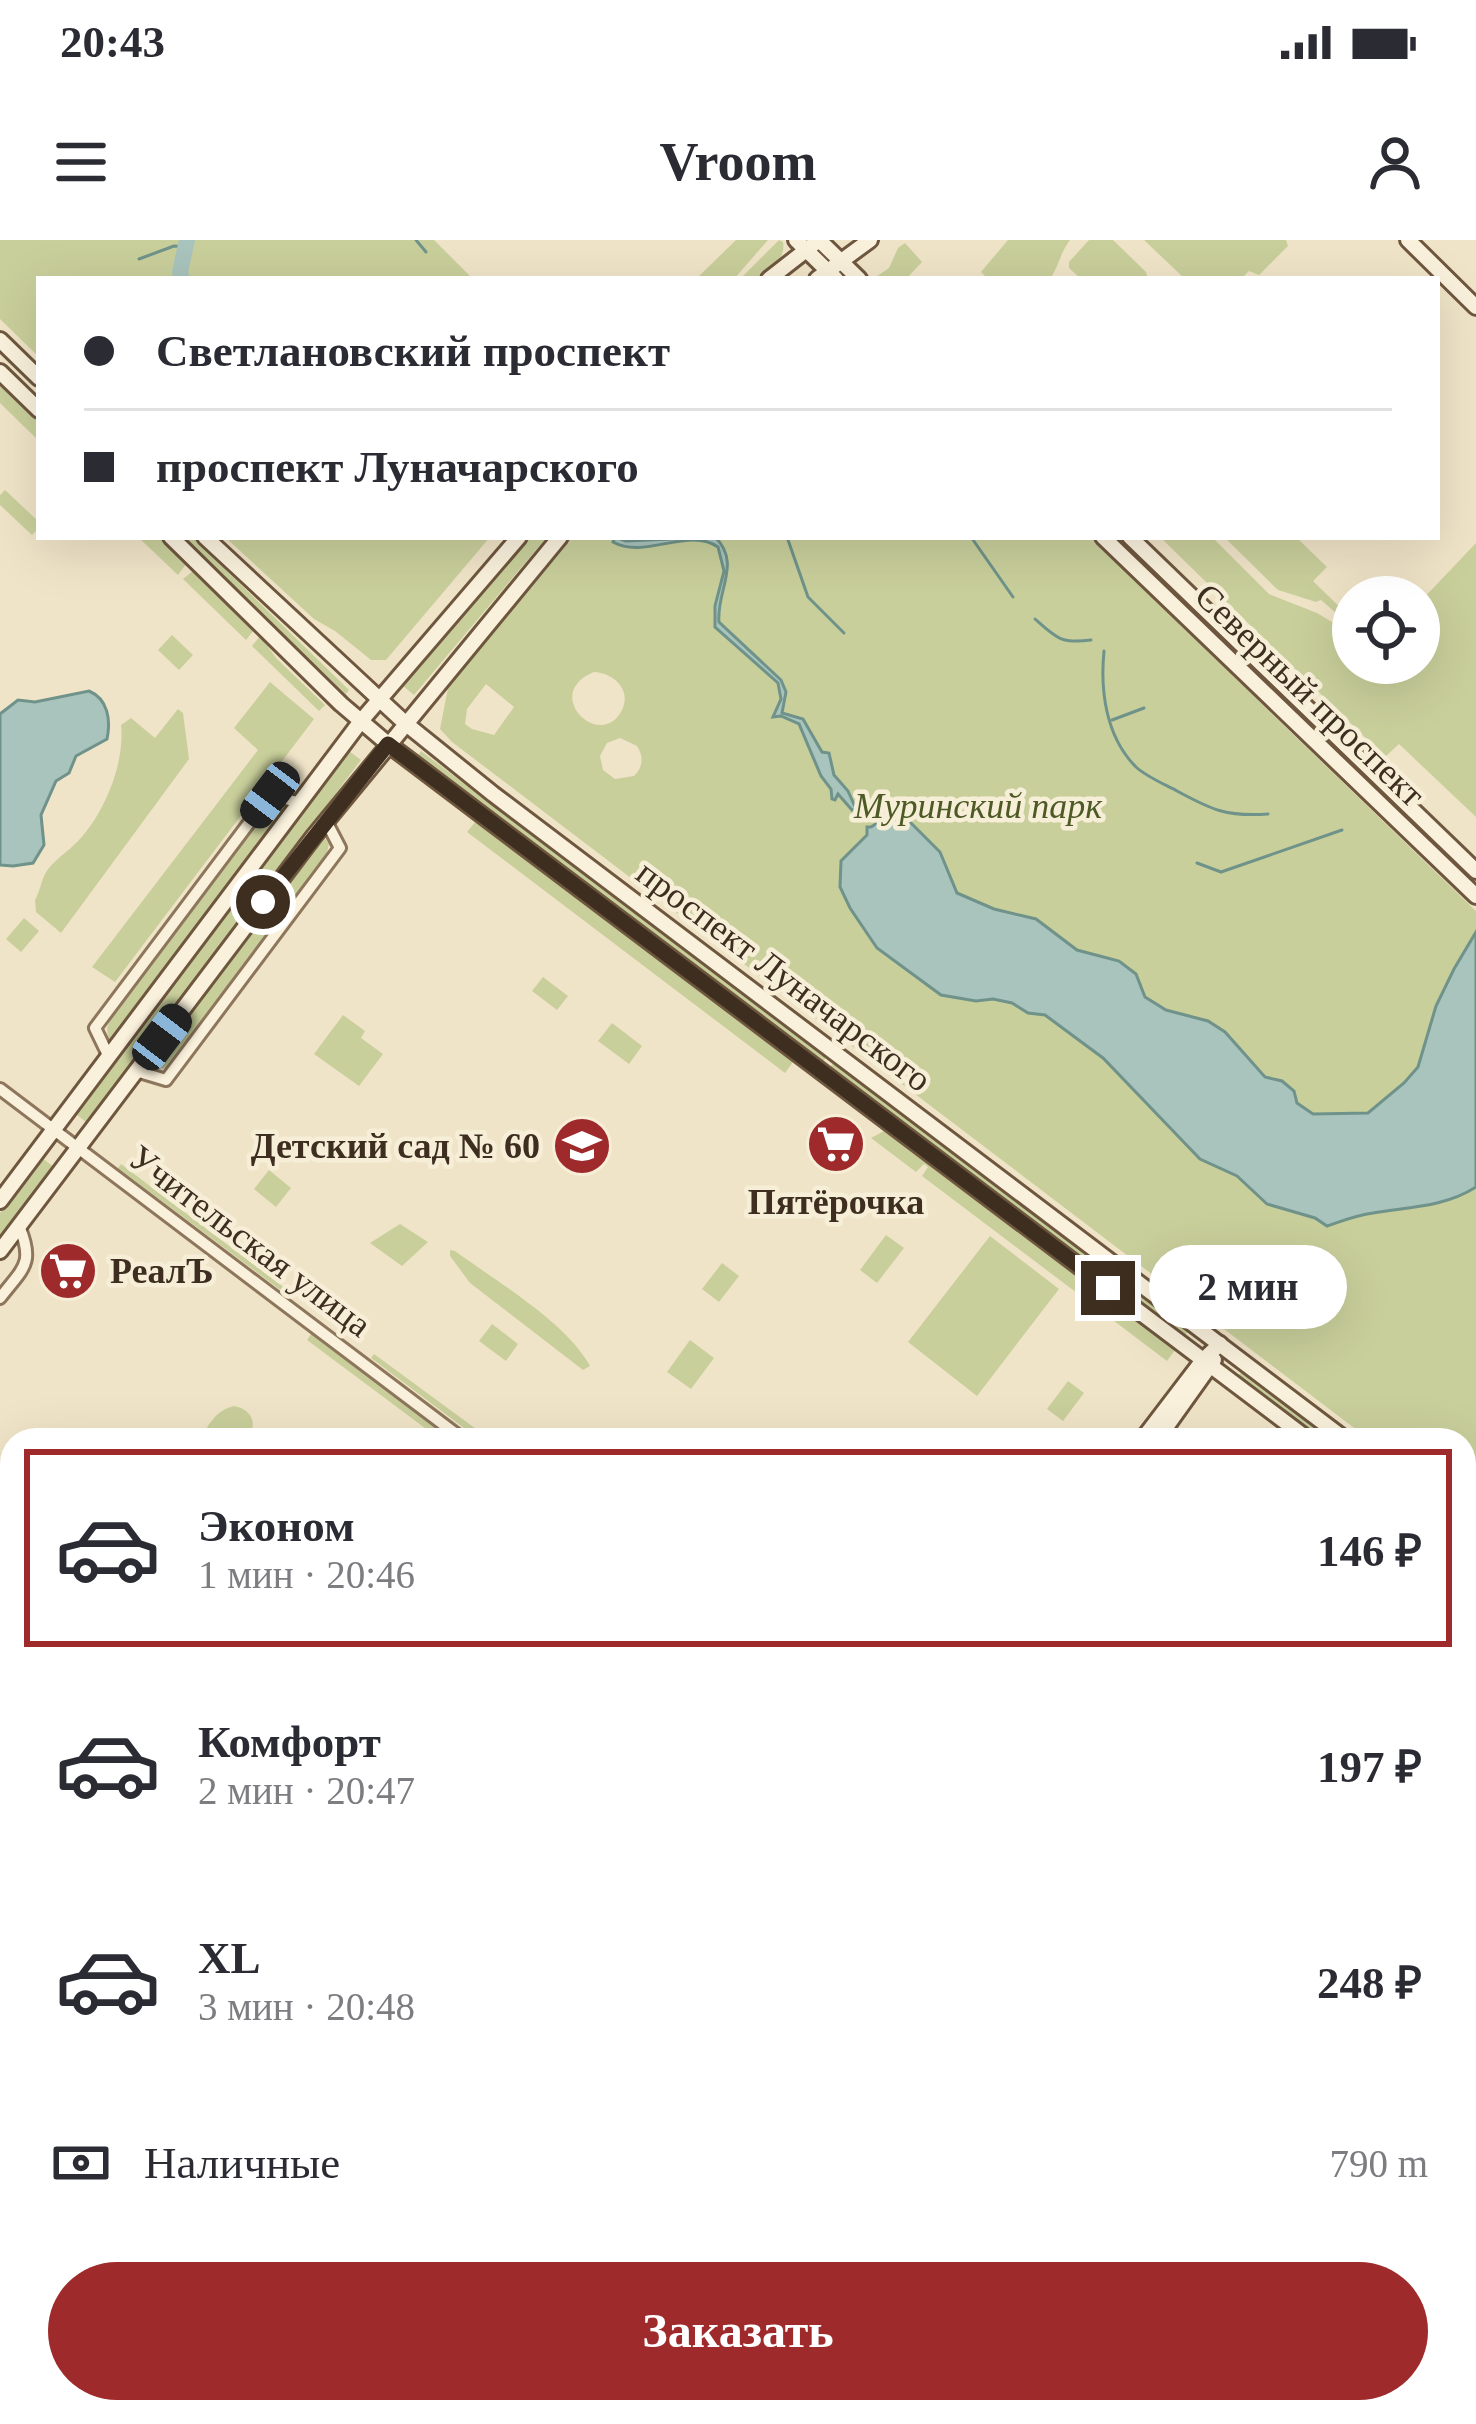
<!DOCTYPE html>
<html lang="ru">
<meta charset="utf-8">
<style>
:root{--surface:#fff;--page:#f2f2f3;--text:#2b2b33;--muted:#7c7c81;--line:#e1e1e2;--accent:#9e2a2b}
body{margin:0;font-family:Georgia,serif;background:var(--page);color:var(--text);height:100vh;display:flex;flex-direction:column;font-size:45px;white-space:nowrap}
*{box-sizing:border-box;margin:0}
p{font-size:39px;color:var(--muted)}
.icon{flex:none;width:66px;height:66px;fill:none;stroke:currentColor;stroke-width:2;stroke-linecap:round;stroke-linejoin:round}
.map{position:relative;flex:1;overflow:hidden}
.details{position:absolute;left:0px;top:1188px;width:1476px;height:996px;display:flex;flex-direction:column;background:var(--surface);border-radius:36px 36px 0 0;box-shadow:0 12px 48px #0002}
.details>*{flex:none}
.top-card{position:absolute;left:36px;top:36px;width:1404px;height:264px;border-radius:0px;box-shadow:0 12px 48px #0002;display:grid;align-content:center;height:264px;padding:0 48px;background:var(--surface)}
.controls{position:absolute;left:1332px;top:336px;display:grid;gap:24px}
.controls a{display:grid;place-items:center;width:108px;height:108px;border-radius:50%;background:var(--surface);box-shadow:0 12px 48px #0002;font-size:60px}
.end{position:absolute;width:54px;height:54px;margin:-27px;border:15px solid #3d2e20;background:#fff;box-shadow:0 0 0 6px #fff}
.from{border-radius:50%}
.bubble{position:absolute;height:84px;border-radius:42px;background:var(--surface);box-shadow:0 12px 48px #0002;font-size:39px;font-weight:600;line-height:84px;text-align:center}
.car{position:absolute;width:36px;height:72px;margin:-36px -18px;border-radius:15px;box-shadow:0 0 9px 3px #0007;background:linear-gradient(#222 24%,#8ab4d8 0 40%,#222 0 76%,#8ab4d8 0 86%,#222 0)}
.top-card b{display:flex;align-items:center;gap:42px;height:114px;font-size:45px}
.top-card b+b{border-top:3px solid var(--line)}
.top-card i{width:30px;height:30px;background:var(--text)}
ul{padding:21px 0 0;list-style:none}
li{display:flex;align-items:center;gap:36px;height:198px;margin:0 24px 18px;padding:0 24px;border:6px solid transparent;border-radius:0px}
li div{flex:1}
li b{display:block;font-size:45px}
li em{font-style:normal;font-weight:600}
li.active{border-color:var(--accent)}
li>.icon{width:108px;height:108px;stroke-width:1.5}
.pay{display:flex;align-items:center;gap:30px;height:132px;padding:0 48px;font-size:45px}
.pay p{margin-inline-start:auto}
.primary-button{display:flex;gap:24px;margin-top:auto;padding:24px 48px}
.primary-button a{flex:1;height:138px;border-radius:72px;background:var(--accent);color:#fff;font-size:48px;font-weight:600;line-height:138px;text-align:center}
.status{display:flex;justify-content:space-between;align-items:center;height:84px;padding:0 60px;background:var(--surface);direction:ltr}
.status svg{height:33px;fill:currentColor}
header{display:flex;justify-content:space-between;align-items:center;height:156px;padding:0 48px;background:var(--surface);font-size:54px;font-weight:600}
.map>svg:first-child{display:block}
.green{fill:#c9cf9b;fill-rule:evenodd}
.water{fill:#a9c4bc;stroke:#6f938a;stroke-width:3}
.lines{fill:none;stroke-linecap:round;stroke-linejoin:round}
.stream{stroke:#6f938a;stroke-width:3}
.river{stroke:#a9c4bc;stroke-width:16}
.street-casing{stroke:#8d765c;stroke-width:16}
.secondary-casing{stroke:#6f573f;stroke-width:20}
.street{stroke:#faf1dc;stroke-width:10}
.secondary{stroke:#faf1dc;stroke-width:14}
.tram{stroke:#3d2e20;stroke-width:3}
.route{stroke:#3d2e20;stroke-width:15}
.labels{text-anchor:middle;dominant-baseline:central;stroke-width:9;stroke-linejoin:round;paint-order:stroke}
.street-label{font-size:36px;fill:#3d2e20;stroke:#f7eed8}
.park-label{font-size:36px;font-style:italic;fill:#4d5a26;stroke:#f7eed8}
.poi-label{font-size:36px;font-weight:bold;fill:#3d2e20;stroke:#f7eed8;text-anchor:end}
</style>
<div class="status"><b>20:43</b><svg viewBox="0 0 49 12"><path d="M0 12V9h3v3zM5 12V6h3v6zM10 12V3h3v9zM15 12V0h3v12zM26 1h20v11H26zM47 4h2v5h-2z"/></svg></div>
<header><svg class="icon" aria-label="menu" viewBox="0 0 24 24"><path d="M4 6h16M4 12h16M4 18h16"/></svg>Vroom<svg class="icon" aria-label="person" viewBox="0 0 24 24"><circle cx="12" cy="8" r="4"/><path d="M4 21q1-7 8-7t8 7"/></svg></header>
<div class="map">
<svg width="1476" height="2184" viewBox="0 0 1476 2184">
<rect width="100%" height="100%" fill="#f0e4c8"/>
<g class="green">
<path d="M0,0H434L473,39H39V117L0,79Z"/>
<path d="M736,0H768L734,39H696Z"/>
<path d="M779,0L783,2C786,20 770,28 758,39H745L743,36Z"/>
<path d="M1008,0H1070C1060,13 1059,26 1050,39H988L981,32Z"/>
<path d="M1089,0H1113L1146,32L1148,39H1081L1069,28V22Z"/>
<path d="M1144,0H1286L1288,6L1259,35L1249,31L1241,39H1185Z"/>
<path d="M905,3L922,22L906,39H873L889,28L898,8Z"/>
<path d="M0,144L39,182V201L0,163Z"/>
<path d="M5,250L39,282V288L32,295L0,265V255Z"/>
<path d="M138,297H158L186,324L178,335Z"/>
<path d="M183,297H192L349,450L346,454Z"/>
<path d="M225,297H490L386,420H371L335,391L314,379Z"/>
<path d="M529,297H547L414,455L403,446Z"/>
<path d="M569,297H1089L1476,671V1281L1464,1271V1200H1370L452,502L440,489L448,448ZM594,432C613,433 632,449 622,470C601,512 540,454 594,432ZM486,444L514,467L494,495L472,489L465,484L467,469ZM620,498L637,506C644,517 643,527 634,536L615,539L603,530L600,516L607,503Z"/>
<path d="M1160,297H1212L1269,354L1317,373L1337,385L1353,401V423H1419V363L1476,303V577L1399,504L1385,517Z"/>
<path d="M1224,297H1296L1327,327L1313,341L1353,380V388L1321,360L1316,362L1278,350Z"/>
<path d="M193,331L254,390L246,400L183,339Z"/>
<path d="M172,395L193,415L179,430L158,410Z"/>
<path d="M260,396L277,419L325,465L319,471L252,406Z"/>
<path d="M270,442L314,479L115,742L92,727L258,510L234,488Z"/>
<path d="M178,469L183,473L189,519L61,693L36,672L35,660C40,651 41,642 45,634C52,621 69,611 79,600C105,572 125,523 121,485L131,478L155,498Z"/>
<path d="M349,511L361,520L87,883L76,874Z"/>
<path d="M421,511L826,817L823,822L418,516Z"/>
<path d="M282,565H287L286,569L112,800H108L107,788L113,772L256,583L263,575Z"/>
<path d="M476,581L793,822L785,833L467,592Z"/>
<path d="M324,597L329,604L326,618L168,828L153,829L151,824Z"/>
<path d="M24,678L39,691L21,712L6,699Z"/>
<path d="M543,737L568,756L557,770L532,751Z"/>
<path d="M343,775L365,791L361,798L383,814L359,846L314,814Z"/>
<path d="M612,783L642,806L629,824L598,801Z"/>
<path d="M834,822L1188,1091L1184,1096L830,827Z"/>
<path d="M884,891L1175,1110L1167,1121L922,936L928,927L924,924L916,932L871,898Z"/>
<path d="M42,918L54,927L0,998V973Z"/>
<path d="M121,924L294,1055L291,1058L118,928Z"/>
<path d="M269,930L291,948L276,967L254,949Z"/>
<path d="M400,984L428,1002L402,1026L370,1003Z"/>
<path d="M886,995L904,1008L877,1043L860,1030Z"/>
<path d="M990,996L1059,1049L977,1156L908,1102Z"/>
<path d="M450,1010L455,1011C496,1041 567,1083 590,1126L583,1130L470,1043L450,1016Z"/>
<path d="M722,1023L739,1036L719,1062L702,1049Z"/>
<path d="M492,1084L518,1104L506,1121L479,1101Z"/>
<path d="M311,1094L452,1200H441L307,1100Z"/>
<path d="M690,1100L714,1118L691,1149L667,1132Z"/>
<path d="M374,1114L487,1197L480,1200L371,1118Z"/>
<path d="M1242,1132L1332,1200H1323L1238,1136Z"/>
<path d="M1068,1141L1084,1153L1063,1181L1047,1169Z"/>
<path d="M234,1166C252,1169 258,1184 248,1199L199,1200C208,1187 215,1170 234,1166Z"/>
<path d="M7,1487L12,1490V1566L3,1578L0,1576V1497Z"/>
<path d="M203,2172H397L388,2184H219Z"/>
</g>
<g class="water">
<path d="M615,297L626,301L715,297C742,323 716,351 719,382L781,440L786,452L782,473L803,479L822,512L829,513L834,535L848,551L856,569L852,570L838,554L835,560L832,559L831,549L821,536L799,484L781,476L773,477L781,459L778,443L715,387V366L724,331L718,307C689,286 645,320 613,302Z"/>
<path d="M89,451C108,459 111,480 107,499L76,516L69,533L56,541L41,575L44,605L33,623L13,626L0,625V474L18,460L35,462Z"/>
<path d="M904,576L940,612L957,653L994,669L1036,679L1077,710L1119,721L1136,734L1145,757L1166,770L1208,781L1225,792L1265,837L1282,841L1294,851L1297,863L1313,874L1368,873L1404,843L1418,827L1436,766L1454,729L1476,692V947C1445,967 1409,967 1373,973C1357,975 1342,981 1327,986L1315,978L1267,964L1237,936L1200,919L1103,818L1045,775L1028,773L1012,763L993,759L976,761L941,755L877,708L850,668L840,647L841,621L867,595V587H871L886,577Z"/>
</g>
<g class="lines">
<g class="stream">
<path d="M416,0L426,12"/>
<path d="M139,19L174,6L185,7"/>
<path d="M417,39L419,38"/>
<path d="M787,297L808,357L844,393"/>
<path d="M971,297L1013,357"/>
<path d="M1035,379C1056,398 1061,404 1091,400"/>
<path d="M1104,411C1100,451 1106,497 1136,527C1147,537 1164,544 1177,551C1212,570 1227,577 1268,574"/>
<path d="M1112,480L1144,468"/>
<path d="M1197,623L1221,632L1342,590"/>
</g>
<path class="river" d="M182,39L180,32L187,0"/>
<defs>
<g id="street">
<path d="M109,817L95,788L270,555L301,563"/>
<path d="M136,831L166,840L340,608L326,581"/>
<path d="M0,849L464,1200"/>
<path d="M0,1058C23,1028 35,1024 19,986"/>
<path d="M0,1958L12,1942"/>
</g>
<g id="secondary">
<path d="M796,0L836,39"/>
<path d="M819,0L859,39"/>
<path d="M1408,0L1476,67"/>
<path d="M769,39L819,0"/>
<path d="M817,39L870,0"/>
<path d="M0,100L39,138"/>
<path d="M0,132L39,170"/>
<path d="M171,297L341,464L388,504L1309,1200"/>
<path d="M205,297L405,483L493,554L1346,1200"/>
<path d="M1103,297L1476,656"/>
<path d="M1130,297L1476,631"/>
<path d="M0,961L361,481L519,297"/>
<path d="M0,1011L314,596L560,297"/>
<path d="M1142,1200L1203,1120L1220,1104"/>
<path d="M1157,1200L1214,1120"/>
<path d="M1464,1289L1476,1298"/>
<path d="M1464,1317L1476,1326"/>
<path d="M0,2048L12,2057"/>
<path d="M0,2088L12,2097"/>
<path d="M111,2172L127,2184"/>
<path d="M164,2172L180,2184"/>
<path d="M397,2184L406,2172"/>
<path d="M413,2184L422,2172"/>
</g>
</defs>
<use href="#street" class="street-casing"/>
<use href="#secondary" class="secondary-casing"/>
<use href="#street" class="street"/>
<use href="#secondary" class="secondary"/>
<g class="tram">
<path d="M0,2064L12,2074"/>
<path d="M133,2172L148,2184"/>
</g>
</g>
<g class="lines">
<path class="route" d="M263,662L388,504L1108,1048"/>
</g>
<defs>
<symbol id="supermarket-disc" viewBox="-11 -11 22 22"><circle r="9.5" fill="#9e2a2b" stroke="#f7eed8"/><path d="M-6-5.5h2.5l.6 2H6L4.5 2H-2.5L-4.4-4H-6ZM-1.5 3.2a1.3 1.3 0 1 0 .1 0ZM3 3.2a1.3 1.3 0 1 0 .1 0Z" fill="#fff"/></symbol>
<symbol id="school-disc" viewBox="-11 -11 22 22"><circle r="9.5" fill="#9e2a2b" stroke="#f7eed8"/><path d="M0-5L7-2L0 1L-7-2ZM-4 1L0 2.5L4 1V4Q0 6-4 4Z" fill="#fff"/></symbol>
</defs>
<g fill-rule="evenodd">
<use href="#supermarket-disc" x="803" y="871" width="66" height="66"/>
<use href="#school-disc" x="549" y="873" width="66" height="66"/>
<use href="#supermarket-disc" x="35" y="998" width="66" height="66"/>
</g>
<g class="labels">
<g class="street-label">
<text transform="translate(1310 455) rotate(44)">Северный проспект</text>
<text transform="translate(784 736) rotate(37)">проспект Луначарского</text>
<text transform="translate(250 1001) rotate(37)">Учительская улица</text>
</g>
<g class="park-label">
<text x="978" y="566">Муринский парк</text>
</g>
<g class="poi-label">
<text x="540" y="906">Детский сад № 60</text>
<text x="836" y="962" text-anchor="middle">Пятёрочка</text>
<text x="110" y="1031" text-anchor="start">РеалЪ</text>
</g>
</g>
</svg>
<div class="controls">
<a><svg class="icon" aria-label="locate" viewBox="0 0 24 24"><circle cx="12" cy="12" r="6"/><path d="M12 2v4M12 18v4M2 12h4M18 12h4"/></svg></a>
</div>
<i class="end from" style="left:263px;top:662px"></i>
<i class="end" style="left:1108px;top:1048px"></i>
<div class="bubble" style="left:1149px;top:1005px;width:198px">2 мин</div>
<i class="car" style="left:270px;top:555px;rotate:217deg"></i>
<i class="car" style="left:162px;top:797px;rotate:37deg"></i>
<div class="top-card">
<b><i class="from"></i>Светлановский проспект</b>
<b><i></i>проспект Луначарского</b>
</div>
<section class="details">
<ul>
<li class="active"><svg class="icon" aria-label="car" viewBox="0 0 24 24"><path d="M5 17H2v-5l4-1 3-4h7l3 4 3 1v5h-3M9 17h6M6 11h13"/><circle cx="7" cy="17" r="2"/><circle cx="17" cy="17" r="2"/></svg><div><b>Эконом</b><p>1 мин · 20:46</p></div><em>146 ₽</em></li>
<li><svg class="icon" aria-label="car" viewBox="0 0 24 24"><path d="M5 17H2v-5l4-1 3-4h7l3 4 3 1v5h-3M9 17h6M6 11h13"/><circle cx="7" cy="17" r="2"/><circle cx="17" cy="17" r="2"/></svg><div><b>Комфорт</b><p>2 мин · 20:47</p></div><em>197 ₽</em></li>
<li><svg class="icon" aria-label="car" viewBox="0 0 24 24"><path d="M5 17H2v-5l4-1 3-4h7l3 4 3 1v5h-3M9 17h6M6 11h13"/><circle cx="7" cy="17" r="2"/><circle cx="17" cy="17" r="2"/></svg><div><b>XL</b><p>3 мин · 20:48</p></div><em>248 ₽</em></li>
</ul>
<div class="pay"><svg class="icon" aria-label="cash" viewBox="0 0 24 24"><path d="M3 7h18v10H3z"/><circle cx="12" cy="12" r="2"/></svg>Наличные<p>790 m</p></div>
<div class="primary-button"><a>Заказать</a></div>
</section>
</div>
